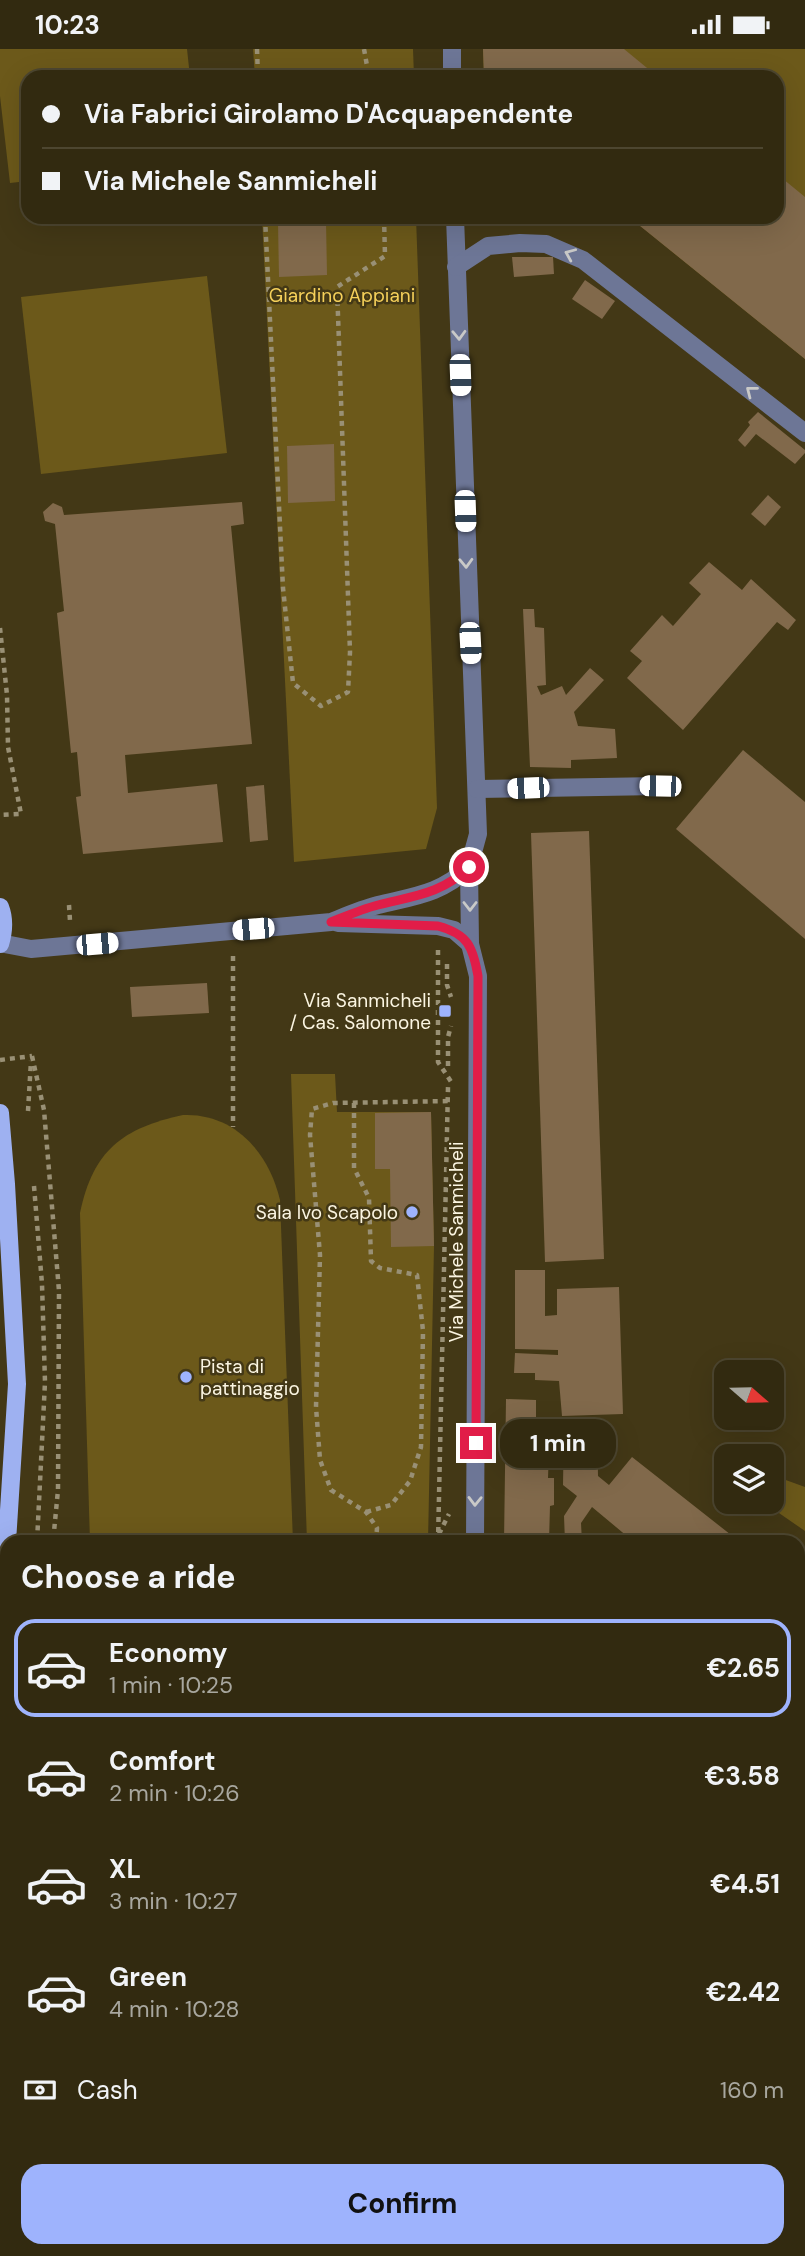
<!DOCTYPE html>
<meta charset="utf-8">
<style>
:root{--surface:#322a10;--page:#3a3219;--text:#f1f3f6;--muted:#a8a79f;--line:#4d4630;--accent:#9eb3fd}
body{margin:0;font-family:"DM Sans",sans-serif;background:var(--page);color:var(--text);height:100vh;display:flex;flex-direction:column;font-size:26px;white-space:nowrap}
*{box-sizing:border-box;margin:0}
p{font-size:23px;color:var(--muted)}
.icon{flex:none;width:38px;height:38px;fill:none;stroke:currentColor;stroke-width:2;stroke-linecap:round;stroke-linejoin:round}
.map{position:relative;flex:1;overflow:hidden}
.sheet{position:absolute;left:0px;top:1486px;width:805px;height:723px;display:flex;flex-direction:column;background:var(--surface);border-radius:21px 21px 0 0;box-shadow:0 7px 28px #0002,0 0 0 2px var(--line)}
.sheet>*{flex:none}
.hud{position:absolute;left:21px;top:21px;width:763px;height:154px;border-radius:21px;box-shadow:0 7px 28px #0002,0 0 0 2px var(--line);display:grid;align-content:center;height:154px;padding:0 21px;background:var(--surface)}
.needle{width:46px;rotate:110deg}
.buttons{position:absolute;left:714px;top:1311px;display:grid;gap:14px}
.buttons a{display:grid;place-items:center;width:70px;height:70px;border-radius:14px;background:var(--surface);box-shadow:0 7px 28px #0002,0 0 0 2px var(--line);font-size:35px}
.end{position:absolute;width:32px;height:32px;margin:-16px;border:9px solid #e11d48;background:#fff;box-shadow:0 0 0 4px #fff}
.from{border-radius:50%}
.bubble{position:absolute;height:49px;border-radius:21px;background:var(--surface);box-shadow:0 7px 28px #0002,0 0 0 2px var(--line);font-size:23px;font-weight:700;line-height:49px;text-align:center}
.car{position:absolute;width:21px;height:42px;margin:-21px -10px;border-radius:9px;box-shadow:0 0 5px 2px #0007;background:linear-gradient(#fff 24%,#345 0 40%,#fff 0 76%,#345 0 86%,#fff 0)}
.hud b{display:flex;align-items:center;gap:24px;height:66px;font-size:26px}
.hud b+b{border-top:2px solid var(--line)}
.hud i{width:18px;height:18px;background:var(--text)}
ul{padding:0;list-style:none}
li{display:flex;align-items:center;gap:21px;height:98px;margin:0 14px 10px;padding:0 7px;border:4px solid transparent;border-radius:21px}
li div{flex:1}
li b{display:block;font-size:26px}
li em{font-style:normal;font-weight:700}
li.selected{border-color:var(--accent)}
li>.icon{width:63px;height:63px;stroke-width:1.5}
h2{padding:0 21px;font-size:32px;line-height:84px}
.pay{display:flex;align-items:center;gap:18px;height:77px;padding:0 21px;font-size:26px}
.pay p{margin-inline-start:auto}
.primary-button{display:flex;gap:14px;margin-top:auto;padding:14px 21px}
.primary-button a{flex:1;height:80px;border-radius:21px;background:var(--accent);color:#111;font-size:28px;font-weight:700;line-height:80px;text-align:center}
.status{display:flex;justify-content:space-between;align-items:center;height:49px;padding:0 35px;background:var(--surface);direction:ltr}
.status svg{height:19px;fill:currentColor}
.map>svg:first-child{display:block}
.green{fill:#6c591a}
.building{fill:#81694b}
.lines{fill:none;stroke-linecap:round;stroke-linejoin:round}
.path{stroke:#999075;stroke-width:4.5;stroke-dasharray:5 5;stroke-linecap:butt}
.minor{stroke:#6d7696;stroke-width:18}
.major{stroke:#9eb1f1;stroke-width:18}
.oneway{stroke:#c9c9c7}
.route{stroke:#e11d48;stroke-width:9}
.poi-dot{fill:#9eb3fd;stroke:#433816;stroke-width:2.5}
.labels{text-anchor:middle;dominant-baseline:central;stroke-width:5;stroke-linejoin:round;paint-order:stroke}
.park-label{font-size:19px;fill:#f5d05a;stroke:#433816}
.poi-label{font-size:19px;fill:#fbf5e1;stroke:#433816;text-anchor:end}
.street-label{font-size:19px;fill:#fbf5e1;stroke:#433816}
</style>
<div class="status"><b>10:23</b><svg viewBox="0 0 49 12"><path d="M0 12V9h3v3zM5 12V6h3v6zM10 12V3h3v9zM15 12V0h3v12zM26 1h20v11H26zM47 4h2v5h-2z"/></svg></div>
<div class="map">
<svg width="805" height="2207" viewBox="0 0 805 2207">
<rect width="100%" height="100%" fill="#433816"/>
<g class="green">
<path d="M0,0H187L190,28H28V132L10,134L0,47Z"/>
<path d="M253,0H413L414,28H255Z"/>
<path d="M483,0H805V310L629,168H777V28H484Z"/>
<path d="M262,168H416L437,759L426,800L294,813Z"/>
<path d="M207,227L227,404L41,425L21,248Z"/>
<path d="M291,1025H335L337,1063H431L434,1197L428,1493H307Z"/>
<path d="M183,1066C235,1064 269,1104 280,1151L293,1493H90L80,1164C93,1101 123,1079 183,1066Z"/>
<path d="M772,1426L805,1438V1482L763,1453L772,1452Z"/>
<path d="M0,1948L7,1967V2064L0,2052Z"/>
</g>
<g class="building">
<path d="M483,0H624L658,28H484Z"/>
<path d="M777,125L805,148V310L629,168H777Z"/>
<path d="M326,172L327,226L279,228L278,173Z"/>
<path d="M512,208H553L554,225L514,228Z"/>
<path d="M585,231L615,252L602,270L572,250Z"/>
<path d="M758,363L805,401V404L795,415L756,385L745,398L738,391L750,376L748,373Z"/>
<path d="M334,395L335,452L288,454L287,397Z"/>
<path d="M768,446L781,458L765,477L751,465Z"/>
<path d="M242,453L244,475L231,477L252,695L125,706L128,744L217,735L223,793L83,805L76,748L81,747L77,703L71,704L57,564L64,562L55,475L45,472L43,463L53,454L62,458L64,466Z"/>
<path d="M709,513L742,541L751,530L796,571L788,581L777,573L683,681L627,629L642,612L630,602L662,566L673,577L701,545L689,534Z"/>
<path d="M523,560H534L535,578L544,579L546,636L537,637L541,646L562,637L566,646L590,619L604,631L574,663L578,677L615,680L617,709L571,711V719L530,718Z"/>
<path d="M743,701L805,753V890L676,780Z"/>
<path d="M264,736L268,791L250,793L246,738Z"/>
<path d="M589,782L604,1210L545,1213L531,784Z"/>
<path d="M207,934L209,964L132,968L130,938Z"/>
<path d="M431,1063L434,1197L391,1198L390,1120H375V1064Z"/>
<path d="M515,1221H545V1267L557,1266V1240L619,1238L623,1365L562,1367L559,1332L535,1331V1324H514L515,1304L558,1306V1301L515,1300Z"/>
<path d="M506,1350L536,1351V1371L555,1372V1400L549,1401L548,1429H554V1456L550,1457L549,1493H504Z"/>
<path d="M564,1370L597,1371L598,1427L609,1436L632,1408L740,1493H634L592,1458L581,1474L582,1493H565L564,1467L577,1447L563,1436Z"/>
<path d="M798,1538L805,1544V1629L798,1624Z"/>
<path d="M805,1954V2073L798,2080V1963Z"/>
<path d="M805,2105V2137L798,2130V2112Z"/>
<path d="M0,2152L7,2154V2188L0,2186Z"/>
<path d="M15,2202H98L101,2207H27Z"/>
<path d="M504,2202H543L548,2206L500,2207Z"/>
<path d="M557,2202H589L594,2207H562Z"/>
<path d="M657,2202H708L713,2207H663Z"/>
</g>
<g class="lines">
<g class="path">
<path d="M257,0L258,28"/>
<path d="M364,0L369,28"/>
<path d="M265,168L283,539L293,634L321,657L348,643L350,603L337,238L385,207L384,168"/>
<path d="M0,579L7,646L8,698L21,765L0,766"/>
<path d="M69,856L70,872"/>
<path d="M438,901V1013L452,1034"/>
<path d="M233,907V1078"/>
<path d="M447,915V936L451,948"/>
<path d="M32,1007L44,1061L59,1242L58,1441L53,1493"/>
<path d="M0,1011L32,1007"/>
<path d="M448,1017V988L451,977"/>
<path d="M354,1054V1119L369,1149L371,1212L380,1219L417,1226L423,1282L421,1398L410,1432L391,1456L366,1463"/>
<path d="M28,1062L31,1012"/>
<path d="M34,1137L42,1235L45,1333L37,1493"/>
<path d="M439,1485L449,1465"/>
<path d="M376,1493L377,1479L366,1463L331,1441L320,1411L316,1358L320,1206L310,1086L312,1060L333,1054L452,1052"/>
<path d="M438,1493L448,1038"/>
<path d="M798,1651L805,1656"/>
<path d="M0,1934L7,1954"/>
<path d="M146,2202L151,2207"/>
<path d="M728,2202L733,2207"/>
</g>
<g class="minor">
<path d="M452,0V28"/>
<path d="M455,168L478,785L469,818L470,895L478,927L475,1493"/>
<path d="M456,218L488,197L520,194L546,195L583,211L805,384"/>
<path d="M477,740L660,737"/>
<path d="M338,874L438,877L454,881L470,895"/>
<path d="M0,894L31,900L331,873C346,867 362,860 378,856C414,847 441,845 469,818"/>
<path d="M0,2098L7,2106"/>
<path d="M110,2202L117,2207"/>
<path d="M765,2202L770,2207"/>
</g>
<g class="major">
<path d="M0,858C5,871 4,882 0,895"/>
<path d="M0,1064L6,1135L17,1335L7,1493"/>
<path d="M0,1581L7,1495"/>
<path d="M0,1812L7,1846"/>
<path d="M179,2202L184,2207"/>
</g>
</g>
<defs><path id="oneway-chevron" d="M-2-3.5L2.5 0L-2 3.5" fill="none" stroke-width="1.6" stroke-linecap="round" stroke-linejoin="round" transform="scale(1.75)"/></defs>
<g class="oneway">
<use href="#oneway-chevron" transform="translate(570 205) rotate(-157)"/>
<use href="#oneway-chevron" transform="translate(459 286) rotate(88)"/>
<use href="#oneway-chevron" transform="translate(751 342) rotate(-142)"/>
<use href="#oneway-chevron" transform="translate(466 514) rotate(88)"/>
<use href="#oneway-chevron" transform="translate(470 857) rotate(90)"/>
<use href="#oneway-chevron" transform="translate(475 1452) rotate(91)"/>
</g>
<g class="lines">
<path class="route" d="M469,818C442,845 413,847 378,856C362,860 346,867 331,873L438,877C468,885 473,898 478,927L476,1394"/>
</g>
<g class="poi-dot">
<rect x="438" y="955" width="14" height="14" rx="3.5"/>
<circle cx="412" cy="1163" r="7"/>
<circle cx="186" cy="1328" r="7"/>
</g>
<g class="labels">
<g class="park-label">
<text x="342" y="246">Giardino Appiani</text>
</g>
<g class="poi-label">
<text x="431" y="951">Via Sanmicheli<tspan x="431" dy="22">/ Cas. Salomone</tspan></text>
<text x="398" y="1163">Sala Ivo Scapolo</text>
<text x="200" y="1317" text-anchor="start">Pista di<tspan x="200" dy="22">pattinaggio</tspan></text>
</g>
<g class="street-label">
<text transform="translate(456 1193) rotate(-90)">Via Michele Sanmicheli</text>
</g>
</g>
</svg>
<div class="buttons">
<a><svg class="needle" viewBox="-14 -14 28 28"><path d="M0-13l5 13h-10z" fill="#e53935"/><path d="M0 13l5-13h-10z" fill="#a8a79f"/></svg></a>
<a><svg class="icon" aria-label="layers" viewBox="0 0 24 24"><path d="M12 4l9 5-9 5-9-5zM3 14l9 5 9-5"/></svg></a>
</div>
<i class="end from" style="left:469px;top:818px"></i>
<i class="end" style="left:476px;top:1394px"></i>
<div class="bubble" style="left:500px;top:1370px;width:116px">1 min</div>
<i class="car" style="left:460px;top:326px;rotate:178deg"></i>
<i class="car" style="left:465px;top:462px;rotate:178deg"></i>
<i class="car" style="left:470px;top:594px;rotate:177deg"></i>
<i class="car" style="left:660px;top:737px;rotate:271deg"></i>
<i class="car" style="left:528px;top:739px;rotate:268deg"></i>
<i class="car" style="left:253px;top:880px;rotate:265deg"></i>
<i class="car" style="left:97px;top:895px;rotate:85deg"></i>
<div class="hud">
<b><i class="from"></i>Via Fabrici Girolamo D'Acquapendente</b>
<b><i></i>Via Michele Sanmicheli</b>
</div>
<section class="sheet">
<h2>Choose a ride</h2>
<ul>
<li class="selected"><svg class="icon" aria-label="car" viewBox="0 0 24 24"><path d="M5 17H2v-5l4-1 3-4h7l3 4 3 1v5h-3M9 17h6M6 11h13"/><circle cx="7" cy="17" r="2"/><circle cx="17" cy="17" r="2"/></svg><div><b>Economy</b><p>1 min · 10:25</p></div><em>€2.65</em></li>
<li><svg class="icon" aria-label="car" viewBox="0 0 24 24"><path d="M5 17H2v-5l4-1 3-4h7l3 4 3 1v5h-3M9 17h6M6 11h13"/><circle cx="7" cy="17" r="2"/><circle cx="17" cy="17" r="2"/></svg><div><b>Comfort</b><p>2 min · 10:26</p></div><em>€3.58</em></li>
<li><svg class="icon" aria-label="car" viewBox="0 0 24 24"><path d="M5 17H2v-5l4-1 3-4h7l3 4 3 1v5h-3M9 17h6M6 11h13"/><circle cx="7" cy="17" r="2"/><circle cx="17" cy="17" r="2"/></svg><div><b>XL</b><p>3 min · 10:27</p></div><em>€4.51</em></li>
<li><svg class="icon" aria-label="car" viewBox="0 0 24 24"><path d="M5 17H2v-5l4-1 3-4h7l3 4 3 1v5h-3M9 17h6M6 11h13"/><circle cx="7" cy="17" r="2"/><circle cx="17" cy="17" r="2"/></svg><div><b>Green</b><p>4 min · 10:28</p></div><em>€2.42</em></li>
</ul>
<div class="pay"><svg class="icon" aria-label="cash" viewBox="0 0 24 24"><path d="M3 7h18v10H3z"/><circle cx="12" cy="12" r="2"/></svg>Cash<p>160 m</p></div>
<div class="primary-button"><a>Confirm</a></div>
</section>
</div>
